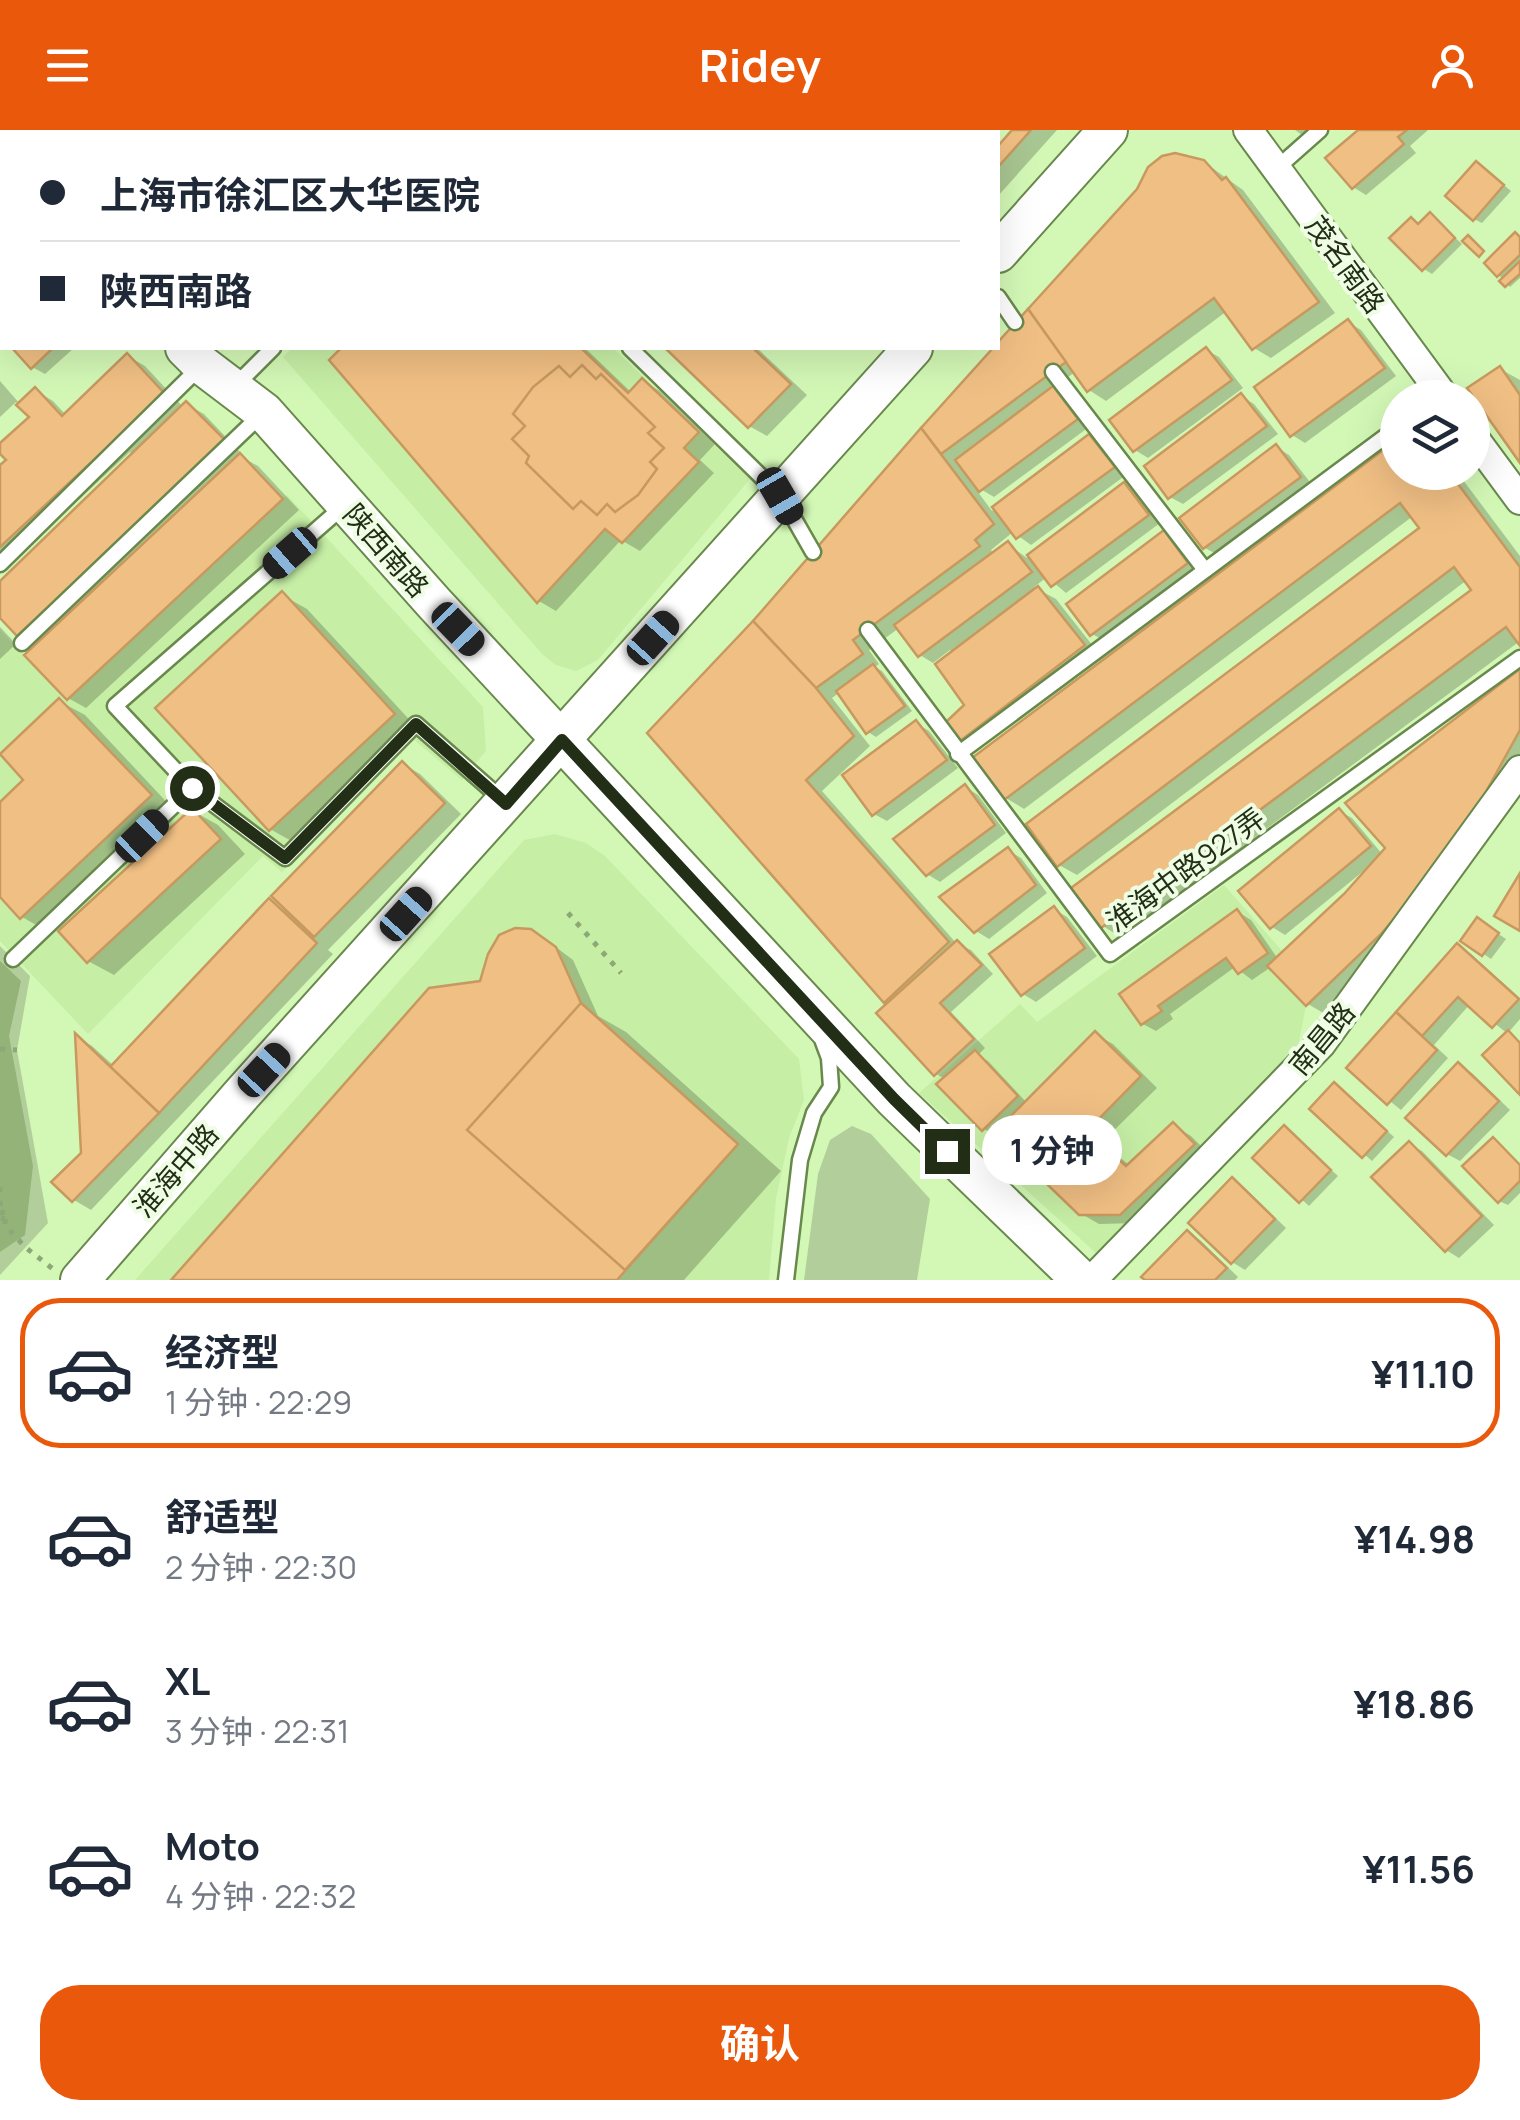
<!DOCTYPE html>
<html lang="zh">
<meta charset="utf-8">
<style>
:root{--surface:#fff;--page:#f2f2f3;--text:#1f2937;--muted:#747a83;--line:#e0e1e3;--accent:#ea580c}
body{margin:0;font-family:Manrope,"Noto Sans SC",sans-serif;background:var(--page);color:var(--text);height:100vh;display:flex;flex-direction:column;font-size:38px;white-space:nowrap}
*{box-sizing:border-box;margin:0}
p{font-size:32px;color:var(--muted)}
.icon{flex:none;width:55px;height:55px;fill:none;stroke:currentColor;stroke-width:2;stroke-linecap:round;stroke-linejoin:round}
.map{position:relative;height:1150px;overflow:hidden}
.panel{display:flex;flex-direction:column;background:var(--surface);flex:1}
.panel>*{flex:none}
.hud{position:absolute;left:0px;top:0px;width:1000px;height:220px;box-shadow:0 10px 40px #0002;display:grid;align-content:center;height:220px;padding:0 40px;background:var(--surface)}
.tools{position:absolute;left:1380px;top:250px;display:grid;gap:20px}
.tools a{display:grid;place-items:center;width:110px;height:110px;border-radius:50%;background:var(--surface);box-shadow:0 10px 40px #0002;font-size:50px}
.end{position:absolute;width:45px;height:45px;margin:-22px;border:12px solid #222f16;background:#fff;box-shadow:0 0 0 5px #fff}
.from{border-radius:50%}
.bubble{position:absolute;height:70px;border-radius:35px;background:var(--surface);box-shadow:0 10px 40px #0002;font-size:32px;font-weight:700;line-height:70px;text-align:center}
.car{position:absolute;width:30px;height:60px;margin:-30px -15px;border-radius:12px;box-shadow:0 0 8px 2px #0007;background:linear-gradient(#222 24%,#8ab4d8 0 40%,#222 0 76%,#8ab4d8 0 86%,#222 0)}
.hud b{display:flex;align-items:center;gap:35px;height:95px;font-size:38px}
.hud b+b{border-top:2px solid var(--line)}
.hud i{width:25px;height:25px;background:var(--text)}
ul{padding:18px 0 0;list-style:none}
li{display:flex;align-items:center;gap:30px;height:150px;margin:0 20px 15px;padding:0 20px;border:5px solid transparent;border-radius:40px}
li div{flex:1}
li b{display:block;font-size:38px}
li em{font-style:normal;font-weight:700}
li.active{border-color:var(--accent)}
li>.icon{width:90px;height:90px;stroke-width:1.5}
.primary-button{display:flex;gap:20px;margin-top:auto;padding:20px 40px}
.primary-button a{flex:1;height:115px;border-radius:40px;background:var(--accent);color:#fff;font-size:40px;font-weight:700;line-height:115px;text-align:center}
header{display:flex;justify-content:space-between;align-items:center;height:130px;padding:0 40px;background:var(--accent);color:#fff;font-size:45px;font-weight:700}
.map>svg:first-child{display:block}
.built{fill:#c6eea5}
.green{fill:#b2cf9b}
.forest{fill:#93b379}
.shadow{fill:#0003}
.building{fill:#f0bf84;stroke:#c8995f;stroke-width:2.5}
.lines{fill:none;stroke-linecap:round;stroke-linejoin:round}
.lane-casing{stroke:#69894c;stroke-width:19}
.street-casing{stroke:#69894c;stroke-width:32}
.secondary-casing{stroke:#69894c;stroke-width:42}
.path{stroke:#8da877;stroke-width:5;stroke-dasharray:5 8;stroke-linecap:butt}
.lane{stroke:#fff;stroke-width:14}
.street{stroke:#fff;stroke-width:28}
.secondary{stroke:#fff;stroke-width:38}
.route{stroke:#222f16;stroke-width:12}
.labels{text-anchor:middle;dominant-baseline:central;stroke-width:8;stroke-linejoin:round;paint-order:stroke}
.street-label{font-size:28px;fill:#222f16;stroke:#eefde3}
</style>
<header><svg class="icon" aria-label="menu" viewBox="0 0 24 24"><path d="M4 6h16M4 12h16M4 18h16"/></svg>Ridey<svg class="icon" aria-label="person" viewBox="0 0 24 24"><circle cx="12" cy="8" r="4"/><path d="M4 21q1-7 8-7t8 7"/></svg></header>
<div class="map">
<svg width="1520" height="1150" viewBox="0 0 1520 1150">
<rect width="100%" height="100%" fill="#d3f8b6"/>
<g class="built">
<path d="M292,218H613L750,349L598,530L576,541L556,535L543,525L283,227Z"/>
<path d="M287,365L483,577L486,621L462,650L413,609L282,742L263,726L88,904L0,811V500L67,570Z"/>
<path d="M555,704L586,713L605,726L799,929L804,970L789,1008L776,1069L769,1150H135L524,710Z"/>
<path d="M1224,755L1283,822L1267,836L1306,876L1297,921L1096,1123L919,963L1020,874L1037,892Z"/>
</g>
<g class="green">
<path d="M0,816L30,846L17,920L48,1093L0,1145Z"/>
<path d="M852,996L871,1004L930,1069L917,1150H804L818,1044L830,1010Z"/>
</g>
<g class="forest">
<path d="M587,0H856L854,2Z"/>
<path d="M0,831L21,851L9,906L33,1036L25,1105L0,1122Z"/>
</g>
<g class="shadow">
<path d="M20,0H92L93,1L22,2Z"/>
<path d="M142,0H236L139,2Z"/>
<path d="M394,0H458L461,2H392Z"/>
<path d="M1015,0H1057L998,66V20Z"/>
<path d="M1295,0H1326L1312,12Z"/>
<path d="M1362,0H1428L1410,16L1416,23L1366,65L1353,57Z"/>
<path d="M1204,32L1243,60L1335,183L1271,228L1254,218L1227,181L1106,271L1089,260L1075,242L1052,259L1066,267L1089,297L994,367L972,354L992,381L1089,307L1102,315L1126,345L1031,415L1013,402L991,420L994,425L1008,414L1027,428L1124,355L1137,362L1160,393L1066,463L1047,447L1034,457L1056,469L1100,525L979,619L962,609L968,576L953,524L950,520L933,533L920,525L899,498L869,520L879,534L875,537L882,541L912,581L876,607L868,602L840,562L832,568L870,616L822,661L957,814L971,820L993,844L951,882L985,918L978,925L988,931L1027,973L1095,904L1113,914L1157,958L1102,1012L1130,1036L1174,996L1191,1006L1210,1025L1138,1093L1099,1094L1080,1083L999,1004L996,1006L984,999L945,949L936,944L890,874L650,603L755,492L923,299L1139,60Z"/>
<path d="M1485,39L1511,61L1482,93L1474,89Z"/>
<path d="M1430,85L1462,114L1432,144L1424,139L1411,90L1420,95Z"/>
<path d="M0,92H2L0,199Z"/>
<path d="M1520,108V148L1510,157L1499,145Z"/>
<path d="M1348,192L1361,200L1396,246L1305,313L1292,305Z"/>
<path d="M15,218H74L45,244L32,237Z"/>
<path d="M345,218H585L632,263L643,251L660,261L715,314L700,330L714,343L640,421L621,410L556,481L539,471L332,230Z"/>
<path d="M669,218H757L807,265L767,306L749,296Z"/>
<path d="M1206,220L1219,227L1243,258L1148,328L1135,320Z"/>
<path d="M128,226L145,236L183,277L186,274L204,284L242,324L240,326L258,336L299,380L86,578L68,568L38,516L18,504L0,484V455L133,326L130,322L0,443V339L9,330L0,321V316L32,287L16,272L0,287V251L20,274L35,260L53,271L66,285Z"/>
<path d="M1500,239L1520,250V329Z"/>
<path d="M1241,266L1254,274L1278,304L1183,374L1170,367Z"/>
<path d="M1276,317L1289,325L1313,356L1218,425L1205,418Z"/>
<path d="M1398,342H1457L1520,426V511L1120,807L1103,796L1475,461L1467,450L1077,745L1059,735L1422,398L1413,386L1024,679L1006,668L975,629Z"/>
<path d="M1164,403L1177,411L1200,441L1105,511L1092,504Z"/>
<path d="M282,465L307,479L418,599L295,713L270,699Z"/>
<path d="M0,497L16,514L0,529Z"/>
<path d="M1520,542V640L1397,815L1325,884L1308,874L1271,837L1252,850L1235,837L1170,884L1173,889L1156,901L1143,894L1238,782L1251,790L1278,829L1368,741L1366,739L1285,805L1272,797L1339,681L1352,688L1383,725Z"/>
<path d="M59,571L85,585L175,681L47,801L22,787L0,764V675L26,650Z"/>
<path d="M916,593L929,601L958,638L887,691L874,684Z"/>
<path d="M403,634L420,644L461,684L328,820L333,824L91,1080L74,1070L83,1024L77,907L92,916L114,936L269,771L286,781Z"/>
<path d="M965,657L978,665L1006,703L940,752L927,744Z"/>
<path d="M193,681L218,695L245,724L114,845L88,831Z"/>
<path d="M1008,720L1021,728L1047,763L989,809L976,801Z"/>
<path d="M1054,779L1067,787L1097,826L1036,872L1023,864Z"/>
<path d="M1485,795L1506,809L1491,829L1463,810Z"/>
<path d="M549,812L573,830L598,886L626,902L781,1041L684,1150H174L482,854Z"/>
<path d="M1458,817L1471,824L1520,868V889L1508,903L1520,911V961L1508,904L1470,874L1434,915L1448,928L1401,980L1349,938Z"/>
<path d="M1459,936L1472,943L1510,980L1460,1031L1447,1024Z"/>
<path d="M1342,960L1394,1007L1372,1031L1312,979Z"/>
<path d="M1284,998L1338,1046L1309,1076L1256,1028Z"/>
<path d="M1493,1010L1520,1034V1063L1508,1075L1499,1071Z"/>
<path d="M1409,1014L1422,1021L1494,1095L1459,1128L1446,1120Z"/>
<path d="M1232,1050L1245,1058L1286,1098L1245,1140L1232,1132Z"/>
<path d="M1187,1103L1200,1110L1238,1147L1235,1150H1149Z"/>
</g>
<g class="building">
<path d="M138,0H216L135,2Z"/>
<path d="M391,0H453L455,1L388,2Z"/>
<path d="M1012,0H1031L998,37V16Z"/>
<path d="M1358,0H1407L1398,7L1404,14L1352,59L1325,28Z"/>
<path d="M1175,23L1204,30L1222,50L1226,47L1319,172L1252,220L1214,168L1087,262L1028,179L1137,59L1148,37L1162,26Z"/>
<path d="M1476,31L1504,55L1473,91L1445,66Z"/>
<path d="M1430,82L1455,108L1422,141L1389,108L1411,87L1418,94Z"/>
<path d="M0,90H2L0,181Z"/>
<path d="M1515,102L1520,107V125L1497,147L1484,133Z"/>
<path d="M1468,105L1484,121L1479,127L1462,111Z"/>
<path d="M1520,131V144L1505,157L1499,151Z"/>
<path d="M1028,179L1066,232L941,324L921,298L993,218H998V212Z"/>
<path d="M1348,189L1385,238L1290,307L1254,257Z"/>
<path d="M1206,217L1232,250L1133,322L1109,290Z"/>
<path d="M12,218H53L31,239Z"/>
<path d="M341,218H581L628,263L642,248L699,302L684,318L699,332L622,413L605,399L537,473L329,230Z"/>
<path d="M665,218H753L791,254L748,298Z"/>
<path d="M127,223L165,264L0,417V335L6,330L0,324V313L29,287L16,275L35,257L62,286Z"/>
<path d="M582,235L596,249L601,244L655,297L648,303L664,318L650,332L657,339L638,365L615,382L607,374L597,385L581,371L573,379L526,333L529,326L512,309L525,296L513,284L533,257L559,236L570,247Z"/>
<path d="M1500,236L1520,265V333L1467,258Z"/>
<path d="M1053,256L1078,289L979,362L955,330Z"/>
<path d="M1241,263L1267,296L1168,369L1144,336Z"/>
<path d="M186,271L227,312L17,506L0,488V451Z"/>
<path d="M921,298L994,394L975,410L980,416L853,510L863,524L816,558L753,491Z"/>
<path d="M1089,304L1115,337L1016,409L992,377Z"/>
<path d="M1398,309V342H1449L1520,437V516L1506,497L1101,798L1071,758L1471,460L1454,437L1057,737L1026,694L1419,398L1400,373L1004,670L972,628Z"/>
<path d="M1276,314L1301,347L1203,419L1179,388Z"/>
<path d="M240,323L283,369L67,570L24,525Z"/>
<path d="M1124,352L1149,385L1051,457L1027,425Z"/>
<path d="M1164,400L1188,433L1090,506L1066,474Z"/>
<path d="M1008,411L1032,442L918,527L894,495Z"/>
<path d="M1038,456L1085,515L960,611L946,592L964,575L935,534Z"/>
<path d="M282,461L395,584L269,701L155,578Z"/>
<path d="M753,491L816,558L854,606L806,650L949,812L884,873L647,603Z"/>
<path d="M873,534L905,576L866,604L836,561Z"/>
<path d="M1520,539V600L1476,680L1418,761L1380,805L1306,876L1267,836L1344,764L1385,718L1345,673Z"/>
<path d="M59,568L152,665L20,789L0,767V672L23,650L0,624Z"/>
<path d="M916,590L947,630L872,686L842,645Z"/>
<path d="M402,631L445,673L314,807L271,766Z"/>
<path d="M965,654L995,695L926,746L893,709Z"/>
<path d="M192,678L221,709L87,833L58,801Z"/>
<path d="M1339,678L1371,716L1270,799L1238,761Z"/>
<path d="M1008,717L1036,755L974,803L939,767Z"/>
<path d="M1520,743V801L1494,786Z"/>
<path d="M269,768L317,813L159,983L110,937Z"/>
<path d="M1054,776L1085,818L1021,866L989,824Z"/>
<path d="M1237,779L1268,823L1238,844L1226,828L1158,876L1162,881L1141,895L1119,864Z"/>
<path d="M1477,787L1499,803L1482,826L1460,811Z"/>
<path d="M515,798L531,799L556,817L581,873L738,1014L617,1150H171L429,858L480,851L488,824L499,805Z"/>
<path d="M957,810L982,835L940,873L974,909L934,946L876,883Z"/>
<path d="M1457,813L1519,869L1492,898L1458,867L1422,906L1396,882Z"/>
<path d="M581,873L738,1014L625,1140L467,1000Z"/>
<path d="M1396,882L1437,920L1387,975L1346,938Z"/>
<path d="M1508,900L1520,913V965L1482,925Z"/>
<path d="M1095,901L1141,946L1087,1001L1126,1036L1173,992L1195,1014L1120,1085H1079L994,1003Z"/>
<path d="M75,903L159,983L72,1072L51,1052L81,1023Z"/>
<path d="M975,920L1018,966L982,1001L936,954Z"/>
<path d="M1458,932L1499,971L1446,1026L1405,988Z"/>
<path d="M1334,952L1387,1001L1362,1028L1309,979Z"/>
<path d="M1284,995L1331,1040L1299,1073L1252,1028Z"/>
<path d="M1493,1007L1520,1035V1051L1498,1073L1462,1036Z"/>
<path d="M1409,1011L1482,1086L1445,1122L1371,1047Z"/>
<path d="M1232,1047L1275,1089L1231,1134L1188,1093Z"/>
<path d="M1187,1100L1227,1138L1215,1150H1145L1141,1147Z"/>
</g>
<g class="lines">
<defs>
<g id="lane">
<path d="M598,0L600,2"/>
<path d="M728,2L731,0"/>
<path d="M1276,39L1320,0"/>
<path d="M998,167L1015,192"/>
<path d="M630,218L781,366L813,422"/>
<path d="M1053,242L1205,440"/>
<path d="M234,257L273,218"/>
<path d="M0,434L201,236"/>
<path d="M868,500L1110,824L1520,528"/>
<path d="M22,513L264,282"/>
<path d="M958,624L1398,297"/>
<path d="M192,658L115,576L346,374"/>
<path d="M13,829L192,658L285,728L416,594L504,671"/>
<path d="M786,1150L800,1030L814,983L831,957L829,928L823,912"/>
</g>
<g id="street">
<path d="M1248,0L1445,268"/>
<path d="M1472,305L1520,370"/>
<path d="M1092,1150L1321,914L1520,640"/>
</g>
<g id="secondary">
<path d="M0,26L2,29"/>
<path d="M998,123L1108,0"/>
<path d="M185,218L202,235L264,282L434,473L894,969L1081,1150"/>
<path d="M80,1150L242,964L913,218"/>
</g>
</defs>
<use href="#lane" class="lane-casing"/>
<use href="#street" class="street-casing"/>
<use href="#secondary" class="secondary-casing"/>
<g class="path">
<path d="M568,783L621,843"/>
<path d="M0,919L17,920"/>
<path d="M0,1057V1066"/>
<path d="M0,1071L1,1082"/>
<path d="M0,1083L6,1082L7,1085L5,1089L0,1088"/>
<path d="M5,1089V1095L25,1117L53,1139"/>
</g>
<use href="#lane" class="lane"/>
<use href="#street" class="street"/>
<use href="#secondary" class="secondary"/>
</g>
<g class="lines">
<path class="route" d="M192,658L285,728L416,594L506,674L562,610L894,969L947,1021"/>
</g>
<g class="labels">
<g class="street-label">
<text transform="translate(1346 134) rotate(54)">茂名南路</text>
<text transform="translate(387 420) rotate(49)">陕西南路</text>
<text transform="translate(1185 739) rotate(-36)">淮海中路927弄</text>
<text transform="translate(1321 908) rotate(-50)">南昌路</text>
<text transform="translate(175 1040) rotate(-49)">淮海中路</text>
</g>
</g>
</svg>
<div class="tools">
<a><svg class="icon" aria-label="layers" viewBox="0 0 24 24"><path d="M12 4l9 5-9 5-9-5zM3 14l9 5 9-5"/></svg></a>
</div>
<i class="end from" style="left:192px;top:658px"></i>
<i class="end" style="left:947px;top:1021px"></i>
<div class="bubble" style="left:982px;top:985px;width:140px">1 分钟</div>
<i class="car" style="left:780px;top:366px;rotate:150deg"></i>
<i class="car" style="left:290px;top:423px;rotate:229deg"></i>
<i class="car" style="left:458px;top:499px;rotate:136deg"></i>
<i class="car" style="left:653px;top:508px;rotate:42deg"></i>
<i class="car" style="left:142px;top:706px;rotate:46deg"></i>
<i class="car" style="left:406px;top:784px;rotate:42deg"></i>
<i class="car" style="left:264px;top:940px;rotate:43deg"></i>
<div class="hud">
<b><i class="from"></i>上海市徐汇区大华医院</b>
<b><i></i>陕西南路</b>
</div>
</div>
<section class="panel">
<ul>
<li class="active"><svg class="icon" aria-label="car" viewBox="0 0 24 24"><path d="M5 17H2v-5l4-1 3-4h7l3 4 3 1v5h-3M9 17h6M6 11h13"/><circle cx="7" cy="17" r="2"/><circle cx="17" cy="17" r="2"/></svg><div><b>经济型</b><p>1 分钟 · 22:29</p></div><em>¥11.10</em></li>
<li><svg class="icon" aria-label="car" viewBox="0 0 24 24"><path d="M5 17H2v-5l4-1 3-4h7l3 4 3 1v5h-3M9 17h6M6 11h13"/><circle cx="7" cy="17" r="2"/><circle cx="17" cy="17" r="2"/></svg><div><b>舒适型</b><p>2 分钟 · 22:30</p></div><em>¥14.98</em></li>
<li><svg class="icon" aria-label="car" viewBox="0 0 24 24"><path d="M5 17H2v-5l4-1 3-4h7l3 4 3 1v5h-3M9 17h6M6 11h13"/><circle cx="7" cy="17" r="2"/><circle cx="17" cy="17" r="2"/></svg><div><b>XL</b><p>3 分钟 · 22:31</p></div><em>¥18.86</em></li>
<li><svg class="icon" aria-label="car" viewBox="0 0 24 24"><path d="M5 17H2v-5l4-1 3-4h7l3 4 3 1v5h-3M9 17h6M6 11h13"/><circle cx="7" cy="17" r="2"/><circle cx="17" cy="17" r="2"/></svg><div><b>Moto</b><p>4 分钟 · 22:32</p></div><em>¥11.56</em></li>
</ul>
<div class="primary-button"><a>确认</a></div>
</section>
